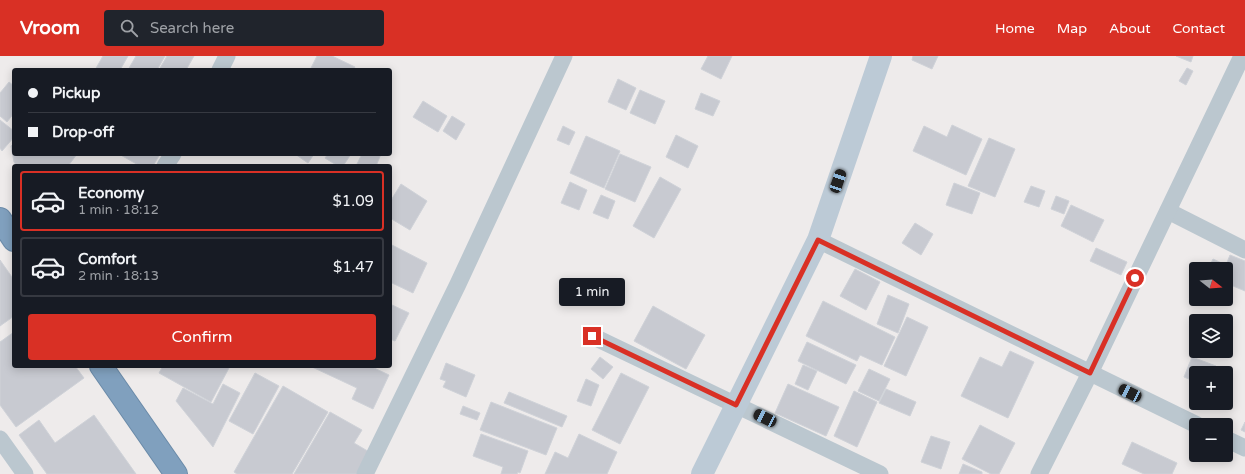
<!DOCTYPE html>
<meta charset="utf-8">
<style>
:root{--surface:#171b24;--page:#20242c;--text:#f1f3f6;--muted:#9ea1a6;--line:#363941;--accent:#d93025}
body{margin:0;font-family:"Varela Round",sans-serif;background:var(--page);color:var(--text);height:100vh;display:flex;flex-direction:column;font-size:15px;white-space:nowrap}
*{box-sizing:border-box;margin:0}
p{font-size:13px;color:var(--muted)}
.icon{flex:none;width:22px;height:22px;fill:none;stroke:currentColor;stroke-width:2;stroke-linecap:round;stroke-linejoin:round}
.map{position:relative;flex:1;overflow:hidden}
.side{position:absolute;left:12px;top:108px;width:380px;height:204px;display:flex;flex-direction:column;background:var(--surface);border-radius:4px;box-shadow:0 2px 10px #0003}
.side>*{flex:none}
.hud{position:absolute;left:12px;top:12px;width:380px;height:88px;border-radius:4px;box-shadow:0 2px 10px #0003;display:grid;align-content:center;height:88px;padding:0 16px;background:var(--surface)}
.needle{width:26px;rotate:107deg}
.fabs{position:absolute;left:1189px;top:206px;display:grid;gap:8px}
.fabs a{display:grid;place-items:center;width:44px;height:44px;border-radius:4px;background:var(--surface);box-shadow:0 2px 10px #0003;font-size:20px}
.end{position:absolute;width:18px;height:18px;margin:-9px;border:5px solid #d93025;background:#fff;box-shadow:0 0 0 2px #fff}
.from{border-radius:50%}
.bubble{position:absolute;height:28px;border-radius:4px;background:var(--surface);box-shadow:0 2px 10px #0003;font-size:13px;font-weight:600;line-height:28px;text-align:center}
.car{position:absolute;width:12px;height:24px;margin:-12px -6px;border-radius:5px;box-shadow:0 0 3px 1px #0007;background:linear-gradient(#222 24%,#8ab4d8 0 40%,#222 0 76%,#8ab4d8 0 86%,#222 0)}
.hud b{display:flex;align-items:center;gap:14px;height:38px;font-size:15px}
.hud b+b{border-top:1px solid var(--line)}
.hud i{width:10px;height:10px;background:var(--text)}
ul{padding:7px 0 0;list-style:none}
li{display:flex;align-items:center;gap:12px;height:60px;margin:0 8px 6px;padding:0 8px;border:2px solid var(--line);border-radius:4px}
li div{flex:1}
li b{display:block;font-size:15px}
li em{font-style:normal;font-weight:600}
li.current{border-color:var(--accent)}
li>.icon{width:36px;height:36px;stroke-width:1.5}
.primary-button{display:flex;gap:8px;margin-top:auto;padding:8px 16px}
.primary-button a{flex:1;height:46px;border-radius:4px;background:var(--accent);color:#fff;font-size:16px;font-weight:600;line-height:46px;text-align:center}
header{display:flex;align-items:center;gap:24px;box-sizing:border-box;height:56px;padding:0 20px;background:var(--accent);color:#fff}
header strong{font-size:19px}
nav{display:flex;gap:22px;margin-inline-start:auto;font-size:14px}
.search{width:280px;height:36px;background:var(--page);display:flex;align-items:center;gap:10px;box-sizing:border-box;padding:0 14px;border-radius:4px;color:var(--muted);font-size:15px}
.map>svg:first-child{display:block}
.building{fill:#c8cad1;stroke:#cfd2d8}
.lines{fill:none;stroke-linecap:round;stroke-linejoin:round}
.highway-casing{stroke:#6b8ba9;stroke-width:24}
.street{stroke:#bbc7cf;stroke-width:17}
.secondary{stroke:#bccad6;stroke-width:22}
.highway{stroke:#80a0be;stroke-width:22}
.route{stroke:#d93025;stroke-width:5}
</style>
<header>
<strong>Vroom</strong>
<div class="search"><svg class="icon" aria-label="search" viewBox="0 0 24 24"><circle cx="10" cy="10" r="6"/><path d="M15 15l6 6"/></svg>Search here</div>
<nav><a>Home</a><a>Map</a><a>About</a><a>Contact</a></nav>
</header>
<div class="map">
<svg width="1245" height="418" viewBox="0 0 1245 418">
<rect width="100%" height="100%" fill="#eeebeb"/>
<g class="building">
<path d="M103,0H128L120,14H95Z"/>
<path d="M136,0H165L157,14H128Z"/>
<path d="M167,0H194L186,14H159Z"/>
<path d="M317,0H332L355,11L353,14H310Z"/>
<path d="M708,0H732L721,23L701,13Z"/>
<path d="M913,0H938L932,13L912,4Z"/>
<path d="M1176,0H1193L1191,6Z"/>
<path d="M1187,12L1193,15L1186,29L1179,25Z"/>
<path d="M618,23L636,32L626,54L608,46Z"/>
<path d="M9,26L14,30V57L7,66L0,60V37Z"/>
<path d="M640,34L665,45L655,68L630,57Z"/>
<path d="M701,37L720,45L713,60L695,53Z"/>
<path d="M423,45L447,60L438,76L413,61Z"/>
<path d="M452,60L465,68L456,84L443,75Z"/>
<path d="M0,64L14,75V81L2,95L0,92Z"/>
<path d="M952,69L982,83L966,119L913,95L924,70L947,81Z"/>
<path d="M563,70L575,76L569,89L557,84Z"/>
<path d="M676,79L698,90L688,112L666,101Z"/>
<path d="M586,80L620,95L604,132L570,117Z"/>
<path d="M989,82L1015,93L995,141L968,130Z"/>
<path d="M14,87V98H77L68,110H17L14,106L11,90Z"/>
<path d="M119,98H160L153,110H140Z"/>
<path d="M295,98H314L308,107Z"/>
<path d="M328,98H351L343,110H338L325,102Z"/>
<path d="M362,98H381L376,110H356Z"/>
<path d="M620,98L651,111L635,146L605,133Z"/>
<path d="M660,121L681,133L654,182L633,170Z"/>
<path d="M570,126L587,134L579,154L561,147Z"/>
<path d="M954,127L980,137L972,158L946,149Z"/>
<path d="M401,128L427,145L410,174L390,162V146Z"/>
<path d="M1031,130L1045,135L1039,151L1024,146Z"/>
<path d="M601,139L615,145L608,163L593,157Z"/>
<path d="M1056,140L1069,145L1064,158L1051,153Z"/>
<path d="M1071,149L1104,164L1093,186L1061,170Z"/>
<path d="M915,167L933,178L921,199L902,187Z"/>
<path d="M390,188L427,207L413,237L390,226Z"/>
<path d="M1096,192L1127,206L1121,219L1090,205Z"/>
<path d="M1230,199L1245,205V235L1226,227V213H1208L1213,203L1226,209Z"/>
<path d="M0,204L14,224V260L0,270Z"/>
<path d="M855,213L880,226L866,254L840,240Z"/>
<path d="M888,239L909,248L898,277L877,268Z"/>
<path d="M823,245L895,281L882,309L860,299L857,305L806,280Z"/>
<path d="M390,248L409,257L395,285L390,283Z"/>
<path d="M653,250L705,279L686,313L634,285Z"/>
<path d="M907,261L928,271L906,320L884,310Z"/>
<path d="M14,276V310H75L84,322L16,371L0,349V286Z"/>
<path d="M807,286L856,309L846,328L798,305Z"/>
<path d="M1010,295L1034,306L1008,362L961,340L980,301L1002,311Z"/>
<path d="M600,301L613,311L603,323L591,313Z"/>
<path d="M1192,301L1216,310L1213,317H1196V326L1184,321Z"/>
<path d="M446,307L475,319L466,341L443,331L446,325L440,323Z"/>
<path d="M803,309L817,315L808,334L795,328Z"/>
<path d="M163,310H230L211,346L159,317Z"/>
<path d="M310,310H370L389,319L373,353L352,343L357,332Z"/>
<path d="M869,313L890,323L879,345L858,335Z"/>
<path d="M255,317L279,330L253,378L229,365Z"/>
<path d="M621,317L649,331L620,388L592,374Z"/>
<path d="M586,323L599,329L591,350L577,345Z"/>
<path d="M223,328L240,337L213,391L176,345L183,332L213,348Z"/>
<path d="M788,328L839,351L826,380L775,357Z"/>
<path d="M283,330L328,356L292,418H237L234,416Z"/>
<path d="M886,333L916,346L910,360L879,347Z"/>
<path d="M854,335L877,346L857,391L834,380Z"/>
<path d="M509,336L567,360L562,371L504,347Z"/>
<path d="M491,346L557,372L546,399L480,374Z"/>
<path d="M463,350L480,357L477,364L460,358Z"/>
<path d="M330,356L362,374L354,387L371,397L359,418H294Z"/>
<path d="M94,359L136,418H47L19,379L39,364L55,387Z"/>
<path d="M1245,366V376L1241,374Z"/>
<path d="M980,369L1015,387L999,418H991L962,403Z"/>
<path d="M481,378L528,395L520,417L518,416L517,418H501L503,411L473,400Z"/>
<path d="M579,378L617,396L607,418H545L555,396L568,402Z"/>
<path d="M931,380L950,386L941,413L921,406Z"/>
<path d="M1132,386L1177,407L1172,418H1144L1122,408Z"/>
<path d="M963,408L982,416V418H959Z"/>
</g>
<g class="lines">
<defs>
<g id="highway">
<path d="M0,163L14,184"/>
<path d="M101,310L176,418"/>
</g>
</defs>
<use href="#highway" class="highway-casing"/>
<g class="street">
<path d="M220,14L227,0"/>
<path d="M165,110L173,98"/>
<path d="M1168,155L1245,194"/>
<path d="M818,184L1197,369"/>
<path d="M592,280L880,418"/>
<path d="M0,383L25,418"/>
<path d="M1226,383L1245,392"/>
<path d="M365,418L458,228L564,0"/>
<path d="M1039,418L1090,317L1242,0"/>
</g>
<path class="secondary" d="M702,418L818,184L881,0"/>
<use href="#highway" class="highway"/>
</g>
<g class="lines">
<path class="route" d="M592,280L736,349L818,184L1090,317L1135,222"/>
</g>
</svg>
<div class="fabs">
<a><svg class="needle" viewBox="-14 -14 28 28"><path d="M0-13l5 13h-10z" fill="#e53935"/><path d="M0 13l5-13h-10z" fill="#9ea1a6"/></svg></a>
<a><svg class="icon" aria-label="layers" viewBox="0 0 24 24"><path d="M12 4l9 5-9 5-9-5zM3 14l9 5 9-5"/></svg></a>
<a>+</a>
<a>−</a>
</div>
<i class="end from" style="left:1135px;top:222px"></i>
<i class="end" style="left:592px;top:280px"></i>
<div class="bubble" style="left:559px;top:222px;width:66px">1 min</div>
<i class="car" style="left:838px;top:125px;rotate:19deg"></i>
<i class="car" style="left:1130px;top:337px;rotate:296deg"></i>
<i class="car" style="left:765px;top:362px;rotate:296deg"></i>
<div class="hud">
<b><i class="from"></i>Pickup</b>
<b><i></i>Drop-off</b>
</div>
<section class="side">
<ul>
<li class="current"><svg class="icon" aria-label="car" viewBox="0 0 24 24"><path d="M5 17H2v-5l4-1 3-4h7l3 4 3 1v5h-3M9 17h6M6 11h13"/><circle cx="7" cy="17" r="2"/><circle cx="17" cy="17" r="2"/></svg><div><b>Economy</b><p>1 min · 18:12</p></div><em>$1.09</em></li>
<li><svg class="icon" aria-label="car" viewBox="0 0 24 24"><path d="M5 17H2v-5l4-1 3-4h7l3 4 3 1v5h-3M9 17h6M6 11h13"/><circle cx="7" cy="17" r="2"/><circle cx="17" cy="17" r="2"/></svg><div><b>Comfort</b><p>2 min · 18:13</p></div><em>$1.47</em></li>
</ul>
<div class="primary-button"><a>Confirm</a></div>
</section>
</div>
